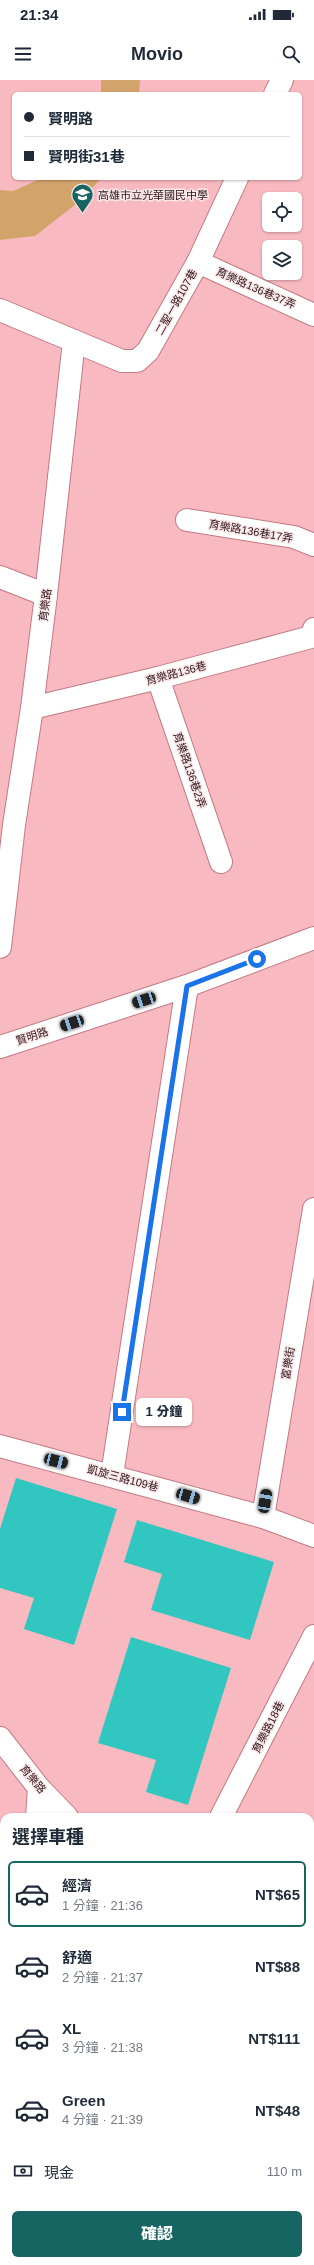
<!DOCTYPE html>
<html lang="zh-TW">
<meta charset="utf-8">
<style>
:root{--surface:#fff;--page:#f2f2f3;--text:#1f2937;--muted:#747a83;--line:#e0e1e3;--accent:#176562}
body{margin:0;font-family:Helvetica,"Noto Sans TC",sans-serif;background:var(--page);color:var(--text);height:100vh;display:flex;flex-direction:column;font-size:15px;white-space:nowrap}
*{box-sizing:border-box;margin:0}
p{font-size:13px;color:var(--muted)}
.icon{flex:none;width:22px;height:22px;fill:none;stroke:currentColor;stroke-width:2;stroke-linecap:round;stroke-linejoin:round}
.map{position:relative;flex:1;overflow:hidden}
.details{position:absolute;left:0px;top:1733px;width:314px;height:452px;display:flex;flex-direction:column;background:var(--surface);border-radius:12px 12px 0 0;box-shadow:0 1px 3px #0004}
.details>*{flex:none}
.hud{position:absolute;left:12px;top:12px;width:290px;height:88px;border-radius:6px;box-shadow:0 1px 3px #0004;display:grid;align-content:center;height:88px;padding:0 12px;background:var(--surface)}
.controls{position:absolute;left:262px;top:112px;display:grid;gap:8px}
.controls a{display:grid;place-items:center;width:40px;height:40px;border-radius:6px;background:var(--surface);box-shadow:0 1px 3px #0004;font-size:20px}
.end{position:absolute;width:18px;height:18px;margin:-9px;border:5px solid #1a73e8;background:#fff;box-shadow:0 0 0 2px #fff}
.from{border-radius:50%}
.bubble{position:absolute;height:28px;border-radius:6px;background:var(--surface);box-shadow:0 1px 3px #0004;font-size:13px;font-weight:800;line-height:28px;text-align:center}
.car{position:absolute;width:12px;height:24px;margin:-12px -6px;border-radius:5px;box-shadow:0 0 3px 1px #0007;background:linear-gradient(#222 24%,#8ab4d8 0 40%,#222 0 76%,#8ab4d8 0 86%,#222 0)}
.hud b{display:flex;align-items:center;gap:14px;height:38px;font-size:15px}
.hud b+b{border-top:1px solid var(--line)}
.hud i{width:10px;height:10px;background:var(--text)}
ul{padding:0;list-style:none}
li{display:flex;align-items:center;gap:12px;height:66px;margin:0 8px 6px;padding:0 4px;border:2px solid transparent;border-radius:6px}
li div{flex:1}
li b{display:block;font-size:15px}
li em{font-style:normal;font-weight:800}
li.current{border-color:var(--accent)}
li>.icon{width:36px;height:36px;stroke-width:1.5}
h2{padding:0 12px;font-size:18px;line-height:48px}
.pay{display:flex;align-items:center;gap:10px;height:44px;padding:0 12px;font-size:15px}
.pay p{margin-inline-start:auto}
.cta{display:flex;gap:8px;margin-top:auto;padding:8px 12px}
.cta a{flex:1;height:46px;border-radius:6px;background:var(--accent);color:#fff;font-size:16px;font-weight:800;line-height:46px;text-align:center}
.status{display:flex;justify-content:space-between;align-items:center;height:28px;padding:0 20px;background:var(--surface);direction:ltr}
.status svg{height:11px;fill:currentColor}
header{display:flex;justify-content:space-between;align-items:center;height:52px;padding:0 12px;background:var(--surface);font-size:18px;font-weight:800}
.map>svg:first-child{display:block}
.green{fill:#d2a46c}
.building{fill:#31c6c0}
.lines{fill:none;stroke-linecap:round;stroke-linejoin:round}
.lane-casing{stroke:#c37983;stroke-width:19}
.street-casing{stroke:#c37983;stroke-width:24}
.lane{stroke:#fff;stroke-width:17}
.street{stroke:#fff;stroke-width:22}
.route{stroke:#1a73e8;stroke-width:5}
.labels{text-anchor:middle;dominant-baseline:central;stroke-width:3;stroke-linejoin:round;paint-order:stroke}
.poi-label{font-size:11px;fill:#311419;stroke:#f9e8ea;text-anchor:start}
.street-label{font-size:11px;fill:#311419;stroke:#f9e8ea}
</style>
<div class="status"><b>21:34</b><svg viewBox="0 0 49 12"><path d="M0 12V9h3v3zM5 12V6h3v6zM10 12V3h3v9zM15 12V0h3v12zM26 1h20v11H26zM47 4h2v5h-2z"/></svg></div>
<header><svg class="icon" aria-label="menu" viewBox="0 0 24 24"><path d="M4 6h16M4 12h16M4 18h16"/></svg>Movio<svg class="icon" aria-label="search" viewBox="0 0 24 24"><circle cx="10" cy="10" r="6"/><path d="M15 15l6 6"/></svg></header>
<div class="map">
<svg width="314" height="2185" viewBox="0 0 314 2185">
<rect width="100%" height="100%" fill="#f9b9c0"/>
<g class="green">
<path d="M101,0H140L139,14H101Z"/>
<path d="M42,98H102L76,124L35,156L0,160V110L13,111Z"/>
</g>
<g class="building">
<path d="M16,1398L117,1429L74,1565L24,1549L34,1518L0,1508V1449Z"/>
<path d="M137,1440L274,1482L250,1560L151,1530L162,1494L124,1482Z"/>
<path d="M131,1557L231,1588L188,1725L146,1712L156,1680L98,1663Z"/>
<path d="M310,2153L314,2155V2185H266L267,2181H310Z"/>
<rect x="40" y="2181" width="213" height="4"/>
</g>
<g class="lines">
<defs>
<g id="lane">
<path d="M0,1792L4,1795"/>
<path d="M0,1975L4,1976"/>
<path d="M262,2181L263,2185"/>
</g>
<g id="street">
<path d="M275,14L282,0"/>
<path d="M198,182L314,235"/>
<path d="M0,230L74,261L46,515L32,628L14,745L0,867"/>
<path d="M74,261L122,281H137L148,271L198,182L237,98"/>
<path d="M187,440L294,457L314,465"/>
<path d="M0,497L46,515"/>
<path d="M158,598L221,782"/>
<path d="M32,628L158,598L311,557L314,549"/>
<path d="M0,967L187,906L314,858"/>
<path d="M0,1366L263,1437L314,1456"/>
<path d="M112,1395L187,906"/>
<path d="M263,1437L314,1129"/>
<path d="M0,1658L39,1708L67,1737"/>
<path d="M37,1737L39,1708"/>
<path d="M221,1737L314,1556"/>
<path d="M310,1938L314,1941"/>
<path d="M0,2111L4,2112"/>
<path d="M31,2181V2185"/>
</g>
</defs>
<use href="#lane" class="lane-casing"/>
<use href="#street" class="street-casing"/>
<use href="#lane" class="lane"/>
<use href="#street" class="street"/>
</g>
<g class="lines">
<path class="route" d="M122,1332L187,906L257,879"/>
</g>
<defs>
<symbol id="school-pin" viewBox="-11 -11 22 30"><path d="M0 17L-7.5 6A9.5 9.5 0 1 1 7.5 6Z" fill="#176562" stroke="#f9e8ea"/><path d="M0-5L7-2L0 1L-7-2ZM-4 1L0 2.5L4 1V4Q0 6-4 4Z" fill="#fff"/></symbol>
</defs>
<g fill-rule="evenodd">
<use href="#school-pin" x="70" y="102" width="25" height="34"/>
</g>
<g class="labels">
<g class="poi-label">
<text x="98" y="115">高雄市立光華國民中學</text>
</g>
<g class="street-label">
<text transform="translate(256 208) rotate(24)">育樂路136巷37弄</text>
<text transform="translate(176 222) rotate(-61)">二聖一路107巷</text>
<text transform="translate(251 451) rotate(10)">育樂路136巷17弄</text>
<text transform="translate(45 525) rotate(-83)">育樂路</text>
<text transform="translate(176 593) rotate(-15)">育樂路136巷</text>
<text transform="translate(190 690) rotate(71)">育樂路136巷2弄</text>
<text transform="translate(32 956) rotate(-18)">賢明路</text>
<text transform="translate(288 1283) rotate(-81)">富樂街</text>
<text transform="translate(123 1398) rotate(15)">凱旋三路109巷</text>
<text transform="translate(268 1647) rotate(-63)">育樂路18巷</text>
<text transform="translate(33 1699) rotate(50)">育樂路</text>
</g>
</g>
</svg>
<div class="controls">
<a><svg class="icon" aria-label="locate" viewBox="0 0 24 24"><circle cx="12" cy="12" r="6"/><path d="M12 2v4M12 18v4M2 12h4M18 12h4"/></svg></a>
<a><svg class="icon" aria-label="layers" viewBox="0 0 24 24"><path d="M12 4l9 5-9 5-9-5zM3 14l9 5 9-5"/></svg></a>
</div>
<i class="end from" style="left:257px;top:879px"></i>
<i class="end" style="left:122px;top:1332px"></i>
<div class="bubble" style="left:136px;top:1318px;width:56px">1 分鐘</div>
<i class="car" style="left:144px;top:920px;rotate:252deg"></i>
<i class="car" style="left:72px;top:943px;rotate:252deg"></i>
<i class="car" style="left:56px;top:1381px;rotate:104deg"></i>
<i class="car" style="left:188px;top:1416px;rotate:106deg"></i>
<i class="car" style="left:265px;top:1421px;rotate:10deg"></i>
<div class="hud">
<b><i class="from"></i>賢明路</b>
<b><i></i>賢明街31巷</b>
</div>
<section class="details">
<h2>選擇車種</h2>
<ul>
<li class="current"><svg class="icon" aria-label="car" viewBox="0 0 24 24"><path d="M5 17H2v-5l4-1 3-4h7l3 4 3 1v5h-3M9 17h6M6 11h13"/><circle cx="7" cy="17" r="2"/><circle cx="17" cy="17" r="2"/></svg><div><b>經濟</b><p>1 分鐘 · 21:36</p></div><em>NT$65</em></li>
<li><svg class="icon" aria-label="car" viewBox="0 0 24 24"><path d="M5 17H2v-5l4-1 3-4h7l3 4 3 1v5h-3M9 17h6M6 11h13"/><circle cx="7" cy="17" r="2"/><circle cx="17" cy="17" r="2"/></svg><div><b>舒適</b><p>2 分鐘 · 21:37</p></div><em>NT$88</em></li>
<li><svg class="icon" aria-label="car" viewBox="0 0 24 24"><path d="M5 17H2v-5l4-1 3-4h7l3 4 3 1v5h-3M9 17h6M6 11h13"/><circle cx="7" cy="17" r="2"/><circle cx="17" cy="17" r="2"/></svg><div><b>XL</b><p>3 分鐘 · 21:38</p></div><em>NT$111</em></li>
<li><svg class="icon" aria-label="car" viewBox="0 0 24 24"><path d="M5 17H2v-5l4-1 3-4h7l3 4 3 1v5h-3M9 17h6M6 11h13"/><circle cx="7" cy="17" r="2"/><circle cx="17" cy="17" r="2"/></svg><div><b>Green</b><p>4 分鐘 · 21:39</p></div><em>NT$48</em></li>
</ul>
<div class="pay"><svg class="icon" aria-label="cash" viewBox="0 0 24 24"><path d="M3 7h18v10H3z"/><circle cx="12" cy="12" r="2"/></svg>現金<p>110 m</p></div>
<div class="cta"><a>確認</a></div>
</section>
</div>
